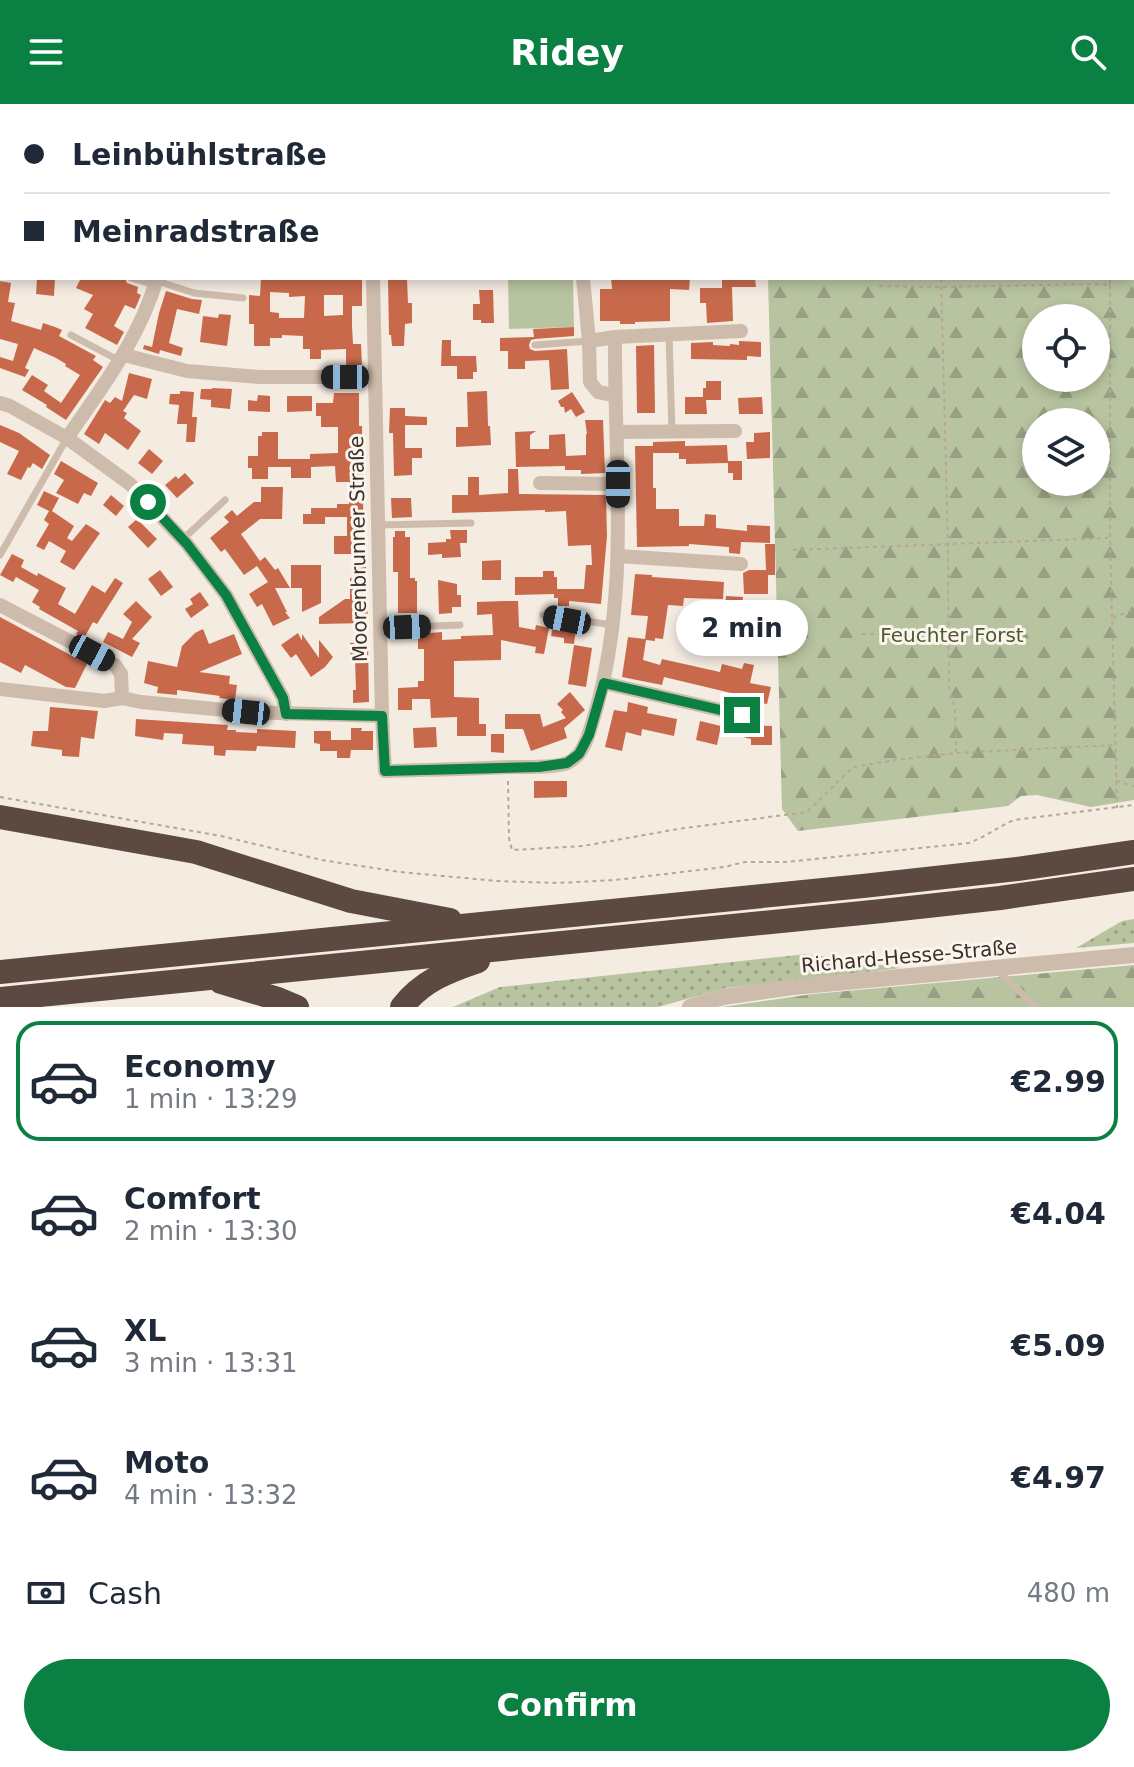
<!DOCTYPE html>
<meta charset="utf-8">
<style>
:root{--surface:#fff;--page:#f6f6f7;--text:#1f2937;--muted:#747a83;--line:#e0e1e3;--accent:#0b8043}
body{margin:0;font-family:"DejaVu Sans",sans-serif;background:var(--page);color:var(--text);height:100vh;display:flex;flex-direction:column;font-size:30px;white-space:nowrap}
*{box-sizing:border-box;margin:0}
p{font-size:26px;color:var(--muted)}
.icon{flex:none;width:44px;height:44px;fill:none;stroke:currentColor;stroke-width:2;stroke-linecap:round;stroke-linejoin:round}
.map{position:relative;height:903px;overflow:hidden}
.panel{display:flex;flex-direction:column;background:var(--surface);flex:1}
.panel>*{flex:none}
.banner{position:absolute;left:0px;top:0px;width:1134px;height:176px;box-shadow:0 4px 12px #0003;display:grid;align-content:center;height:176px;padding:0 24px;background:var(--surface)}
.controls{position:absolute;left:1022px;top:200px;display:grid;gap:16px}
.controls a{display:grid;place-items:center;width:88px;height:88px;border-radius:50%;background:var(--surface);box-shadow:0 4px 12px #0003;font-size:40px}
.end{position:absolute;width:36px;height:36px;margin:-18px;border:10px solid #0b8043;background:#fff;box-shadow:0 0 0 4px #fff}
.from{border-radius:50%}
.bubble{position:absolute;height:56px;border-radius:28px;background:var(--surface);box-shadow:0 4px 12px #0003;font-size:26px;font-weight:800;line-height:56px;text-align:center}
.car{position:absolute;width:24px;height:48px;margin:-24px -12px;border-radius:10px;box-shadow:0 0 6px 2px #0007;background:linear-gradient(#222 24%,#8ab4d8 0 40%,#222 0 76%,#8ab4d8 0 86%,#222 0)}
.banner b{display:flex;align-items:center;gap:28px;height:76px;font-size:30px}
.banner b+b{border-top:2px solid var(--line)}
.banner i{width:20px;height:20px;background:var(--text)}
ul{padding:14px 0 0;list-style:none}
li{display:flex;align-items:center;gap:24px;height:120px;margin:0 16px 12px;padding:0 8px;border:4px solid transparent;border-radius:24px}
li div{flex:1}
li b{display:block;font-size:30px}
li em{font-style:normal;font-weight:800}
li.active{border-color:var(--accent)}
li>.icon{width:72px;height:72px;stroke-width:1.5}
.pay{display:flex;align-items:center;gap:20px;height:88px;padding:0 24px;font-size:30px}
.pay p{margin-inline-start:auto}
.button{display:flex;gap:16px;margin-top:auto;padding:16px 24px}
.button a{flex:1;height:92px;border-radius:48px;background:var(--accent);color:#fff;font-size:32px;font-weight:800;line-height:92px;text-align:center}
header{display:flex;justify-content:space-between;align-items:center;height:104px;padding:0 24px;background:var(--accent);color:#fff;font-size:36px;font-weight:800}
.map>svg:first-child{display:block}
.grass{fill:url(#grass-dots)}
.forest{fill:url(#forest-firs);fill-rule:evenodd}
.park{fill:#b8c4a0}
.building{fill:#c8694b;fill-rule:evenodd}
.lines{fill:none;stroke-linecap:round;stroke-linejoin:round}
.path{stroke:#b9a596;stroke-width:2;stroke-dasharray:4 4;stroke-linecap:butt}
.service{stroke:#cdbbac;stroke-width:7}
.minor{stroke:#cdbbac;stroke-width:14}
.tertiary{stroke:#cdbbac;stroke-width:16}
.motorway{stroke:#5c4a42;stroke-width:24}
.route{stroke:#0b8043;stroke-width:10}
.labels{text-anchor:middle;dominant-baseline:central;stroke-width:6;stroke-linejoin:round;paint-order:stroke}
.street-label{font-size:20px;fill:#3b302b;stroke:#fbf5ee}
.park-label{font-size:20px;fill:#4a5a2e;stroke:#fbf5ee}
</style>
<header><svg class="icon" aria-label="menu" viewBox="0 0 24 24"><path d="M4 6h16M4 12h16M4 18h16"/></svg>Ridey<svg class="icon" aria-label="search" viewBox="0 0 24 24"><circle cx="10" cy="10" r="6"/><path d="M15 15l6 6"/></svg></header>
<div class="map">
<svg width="1134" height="903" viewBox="0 0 1134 903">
<defs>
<pattern id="grass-dots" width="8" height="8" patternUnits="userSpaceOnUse" patternTransform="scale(2)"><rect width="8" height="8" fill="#b8c4a0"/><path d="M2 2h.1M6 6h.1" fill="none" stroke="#97a083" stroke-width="1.8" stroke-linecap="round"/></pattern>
<pattern id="forest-firs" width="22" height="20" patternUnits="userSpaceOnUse" patternTransform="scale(2)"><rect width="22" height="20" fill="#b8c4a0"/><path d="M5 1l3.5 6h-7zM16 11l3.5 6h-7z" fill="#97a083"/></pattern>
</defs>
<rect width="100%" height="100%" fill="#f4ebe1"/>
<g class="grass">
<path d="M1134,815V839L1076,844L1122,817Z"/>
<path d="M807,850L901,864L726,884L658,903H453L500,883Z"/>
</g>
<g class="forest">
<path d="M764,0H1134V696L1091,703L1037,691L1021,692L1008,702L798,727L782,705L768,174H1132V2H764ZM1036,214H1096V274H1036ZM1036,318H1096V378H1036Z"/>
<path d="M1134,861V903H722L813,890Z"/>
</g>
<path class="park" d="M508,174H573L574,223L509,225Z"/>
<g class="building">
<path d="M37,174H55L54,192L36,190Z"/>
<path d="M81,174H125L127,179L138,183L137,189L141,191L135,205L125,201L114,222L124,228L117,241L85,224L93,210L84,205L93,191L76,184Z"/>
<path d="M261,174H362V202H352V222L353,240H361L362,261H346V245L321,246V255H310V245H303V232L282,231V234H270V242H254V220H249V191L260,192ZM270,188L289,189V193L305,192L304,214H279V209L270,208ZM324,191H343V211L324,212Z"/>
<path d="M388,174H407L408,199H412V219L405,220L404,242H392L391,231H389Z"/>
<path d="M611,174H690L689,186L670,185V217L635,218V220H620V217H600V185H612Z"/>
<path d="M722,174H755L756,183H732L733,217L707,219L706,199H700V184H722Z"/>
<path d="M0,177L11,179L8,198L15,199L11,217L41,226L43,219L55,223L62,226L59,232L96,252L93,256L103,263L66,316L46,303L47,301L22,286L32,271L48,281L44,287L61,299L80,271L65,262L66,260L56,254L34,244L25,264L29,266L25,273L0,264V253L13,257L18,240L0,235Z"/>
<path d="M479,186H493L494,219H481V216H473V200H480Z"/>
<path d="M166,187L192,195L202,196L199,210L177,205L169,239L183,244L181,252L160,246L159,250L143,245L144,241L152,243L159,209Z"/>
<path d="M219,210L231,211L227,242L200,238L203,212L218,214Z"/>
<path d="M574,223V232L535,235L531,236L529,241L530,245L535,247L567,245L569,285L551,286L549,256L525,257V265H508V247H500V234L534,233L533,225Z"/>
<path d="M442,236H451V252H476L477,268H473V275H457V262H441Z"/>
<path d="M739,237L761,238V253L747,252V256L691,255V239L713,238V241L730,242V240L739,241Z"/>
<path d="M654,241L655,309H637L636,242Z"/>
<path d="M129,269L152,275L147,295L134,291L123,307L127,309L124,314L141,327L128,346L105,329L99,340L84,330L105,296L110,299L115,293L122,297Z"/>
<path d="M706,277H721V296H706L707,310H685V293H703V284H706Z"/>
<path d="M212,284L232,285L230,305L211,303V296L200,295L201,285H212Z"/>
<path d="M180,287L194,288L192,313H197L195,338H186L187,320H177L179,301L169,300L170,290H180Z"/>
<path d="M487,287L488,322H490L491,341L456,343V323H468L467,288Z"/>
<path d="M572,288L585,308L576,313L571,305L565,309L564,303H561L558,297Z"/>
<path d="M334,289H359V322H362L364,463H366L368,519L319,520V513L345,495H350V474H354V450H334V432H347V413H325V420H303V410H311V404H337V400H349V378H336L335,362L311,363V374H291V363H268V375H252V364H248V352H258V332H262V328H278V355H310V357V350L338,349V323H321V312H316V299H333Z"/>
<path d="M258,291L270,292V308L248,307V296L257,297Z"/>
<path d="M287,292H312V307L287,308Z"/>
<path d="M762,293L763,310H739L738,294Z"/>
<path d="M390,304H405V312L427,313V321H405V344H422V354H412V371L394,372L393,329H389Z"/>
<path d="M585,316H603L605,369L581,370V366H565V362L516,363L515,328L536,327L530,331V345H549V331L565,330L566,352L586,351V330H587Z"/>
<path d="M0,321L19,329L50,351L42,365L33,359L30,364L28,363L21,376L7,370L19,347L0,338Z"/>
<path d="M770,328V354L747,355L746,338H754V329Z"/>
<path d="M685,337V342L727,341L728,357H742V376H733V369H728V359L686,360V355H679V349H653V338Z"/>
<path d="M635,342H653V384H656V405H679V422H704L705,410L716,411V424L747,427V421L770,422V439L741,438L740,450L729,449V443L689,440V442L637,443Z"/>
<path d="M149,345L163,357L152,370L138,359Z"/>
<path d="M61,357L98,379L91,392L84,389L78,400L56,389L64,376L54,370Z"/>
<path d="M508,365H518L519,390L606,391L607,432L601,500L569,497V502H558V494H554V490L515,491V473H543V467H554V473H557V485H584L586,461H592L591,441L568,442L566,407L545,408V406L452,409V391H468V373H479V391L508,389Z"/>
<path d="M185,369L194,379L177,394L165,381L176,372L178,375Z"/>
<path d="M261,383H283L282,415H260L241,430L260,457L265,453L275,466L278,464L290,484H275L287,508H285L290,514L273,522L262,500L257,503L249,490L268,478L257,462L244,471L225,445L221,448L210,434L229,418L224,413L232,406L237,412L254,398H261Z"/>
<path d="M44,387L59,394L52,407L74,422L67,434L72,437L86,420L100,429L74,466L60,458L66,447L49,437L44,446L36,442L49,420L44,416L49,407L37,401Z"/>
<path d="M111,391L124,402L116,412L103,401Z"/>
<path d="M391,394H411L412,413L392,414Z"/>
<path d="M137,415L157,435L148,444L128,423Z"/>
<path d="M450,426H467V439H460L461,453L442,454V450L428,451V439L446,438V435H451Z"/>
<path d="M395,427H405V433H410V474H415V477H417V509H398V468H393V433H395Z"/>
<path d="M765,440H775V471H768V490H744L743,469L749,466H766Z"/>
<path d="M12,450L24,456L21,463L37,472L38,469L66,484L58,500L75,510L92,481L105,489L115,474L123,479L97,520L93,518L84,534L76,530L78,527L39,505L40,503L32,498L39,486L16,473L13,478L0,471Z"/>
<path d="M501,456V476H482V457Z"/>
<path d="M291,461H321V499L302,508V484H291Z"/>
<path d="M160,466L173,483L161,492L148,475Z"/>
<path d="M635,470L652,471V473L724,478L723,495L684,494L683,502L668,501L663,535L655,534V537L646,536L643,556L660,561L662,555L720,568L722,560L742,565L744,559L754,561L750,579L771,583L767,600L745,596L744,599L729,596L731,589L664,573L662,581L622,573L628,533L645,535L648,512L631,511Z"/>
<path d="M438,476L457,480V491H461V503H452V509L439,510Z"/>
<path d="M200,488L209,501L191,514L185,505L193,500L190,495Z"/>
<path d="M726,492L743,493L742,506L725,505Z"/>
<path d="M136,497L152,513L132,535L140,539L132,553L103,538L108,528L123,535L132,518L123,510Z"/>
<path d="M505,497H518L519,523L535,526L536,521L549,524L544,550L535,549L536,543L501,536V556L454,557V593L479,594V620H486V632H457V613L431,614L430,595H412V606H398V584L418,583V577H424V545H418V530L442,528V536L461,535V532L493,531L492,510L477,511V498Z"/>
<path d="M0,513L87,560L75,584L66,583L25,561L21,569L0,558Z"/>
<path d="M553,522L576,525L574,540L564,539V534L551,532Z"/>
<path d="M203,525L209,540L234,530L242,550L199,568L230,572L229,580L237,581L235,596L219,594L220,592L177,586V591L157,589L158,583L144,579L148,557L177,563L182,542L195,529Z"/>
<path d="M298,529L302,537V530L319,554V536L333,553L325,563L311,573L296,550L291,554L281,541Z"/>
<path d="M368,538L369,598L353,599V586H356L355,555H351L350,539Z"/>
<path d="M574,541L592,544L586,583L568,580Z"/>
<path d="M570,588L585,606L564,624L567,634L531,647L523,625H505V610H540L543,623L566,614L561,608L563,606L557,600Z"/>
<path d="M628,598L648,603L647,609L677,615L674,632L642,625L641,632L626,628L622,647L605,643L614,606L627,608Z"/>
<path d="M50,603L98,607L94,635L81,633L79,653L62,652V646L31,642L33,627H48Z"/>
<path d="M136,615L228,621L227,626H236V628L257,629V625L296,627L295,644L257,642L256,647L226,646L225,652L214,651V642L182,640L183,630L164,629L163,636L135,632Z"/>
<path d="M700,617L721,622L717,641L696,636Z"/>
<path d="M725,617L741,621L772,622V641H751V635L722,628Z"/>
<path d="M436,623L437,643L414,644L413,624Z"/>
<path d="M351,624H362L361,627H373V646H351L350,654H337V647H320V640L314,639V627H331V636H351Z"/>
<path d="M491,630H504V649L491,648Z"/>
<path d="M534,677H567V693L534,694Z"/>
</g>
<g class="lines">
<g class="path">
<path d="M934,0V2"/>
<path d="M1090,0V2"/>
<path d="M1132,112H1134"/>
<path d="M941,174L948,439L949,583L955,604L956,648"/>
<path d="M1110,181V434L1117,704"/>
<path d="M879,182L941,183L1095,180L1110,181V174"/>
<path d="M793,446L1108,434"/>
<path d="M1113,514L1134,505"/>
<path d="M862,530L948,528"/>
<path d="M508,677L509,734L512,746L583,742L678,725L807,708L853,663L895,656L956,649L1115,641"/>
<path d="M1116,677L1134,682"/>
<path d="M0,693L221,732L322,756L400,768L497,777L557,779L615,776L724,763L745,758H786L969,739C985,733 998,723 1014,716L1134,701"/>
</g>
<g class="service">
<path d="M131,174L155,181"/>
<path d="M157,177L194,189L243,194"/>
<path d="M669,230L672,328"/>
<path d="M71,231L120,257"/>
<path d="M535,241L589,237"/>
<path d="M378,421L471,419"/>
<path d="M183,435L225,396"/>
<path d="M0,451L67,334"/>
<path d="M543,511L613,521"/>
<path d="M381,524L460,521"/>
<path d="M997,866L1036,903"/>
</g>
<g class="minor">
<path d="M169,0V2"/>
<path d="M369,0V2"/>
<path d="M576,0V2"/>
<path d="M0,113H2"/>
<path d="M373,174L382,612L385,667C427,666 470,665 512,663C526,663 555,664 567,659C584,652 589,629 594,613C631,490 614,360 615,233L589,237L583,174"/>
<path d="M615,233L741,227"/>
<path d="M589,237L590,278L598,288L614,291"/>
<path d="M124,251L187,267L259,273H374"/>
<path d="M0,299L10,302L67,334L130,380L187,440L226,491L283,594L286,610"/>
<path d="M617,328L735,327"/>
<path d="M67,334C102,283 140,234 157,174"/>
<path d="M540,379L618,380"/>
<path d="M618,452L741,460"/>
<path d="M0,501L115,561L121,570L122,594L141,598L246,608L382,612"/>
<path d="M604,579L742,611"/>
<path d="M0,585L104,597L122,594"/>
</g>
<path class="tertiary" d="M690,903L723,893L793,883L1134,851"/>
<g class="motorway">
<path d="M0,713L196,748L351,797L450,816"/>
<path d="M0,868L863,782L1017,765L1134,748"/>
<path d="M221,878L278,895L297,903"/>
<path d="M0,895L882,807L1000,794L1134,775"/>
<path d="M402,903C422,877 448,867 478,857"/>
</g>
</g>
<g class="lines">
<path class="route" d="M148,398L187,440L226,491L283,594L286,610L382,612L385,667L539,663L567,659L579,650L589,631L604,579L742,611"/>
</g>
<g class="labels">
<g class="street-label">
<text transform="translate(358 445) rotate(-91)">Moorenbrunner Straße</text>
<text transform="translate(909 852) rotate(-5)">Richard-Hesse-Straße</text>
</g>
<g class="park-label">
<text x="952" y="531">Feuchter Forst</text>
</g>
</g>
</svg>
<div class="controls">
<a><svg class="icon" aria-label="locate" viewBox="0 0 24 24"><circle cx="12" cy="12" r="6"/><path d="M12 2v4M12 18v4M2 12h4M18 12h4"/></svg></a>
<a><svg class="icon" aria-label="layers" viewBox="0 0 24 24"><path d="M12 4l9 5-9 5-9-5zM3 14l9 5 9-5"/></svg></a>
</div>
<i class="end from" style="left:148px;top:398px"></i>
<i class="end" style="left:742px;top:611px"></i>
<div class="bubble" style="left:676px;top:496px;width:132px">2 min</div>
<i class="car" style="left:345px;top:273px;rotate:270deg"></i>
<i class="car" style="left:618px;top:380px;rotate:180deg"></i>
<i class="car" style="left:567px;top:516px;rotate:281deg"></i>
<i class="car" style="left:407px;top:523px;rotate:88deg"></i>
<i class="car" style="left:92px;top:549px;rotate:118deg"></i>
<i class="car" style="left:246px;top:608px;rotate:276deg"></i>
<div class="banner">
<b><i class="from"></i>Leinbühlstraße</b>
<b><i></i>Meinradstraße</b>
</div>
</div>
<section class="panel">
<ul>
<li class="active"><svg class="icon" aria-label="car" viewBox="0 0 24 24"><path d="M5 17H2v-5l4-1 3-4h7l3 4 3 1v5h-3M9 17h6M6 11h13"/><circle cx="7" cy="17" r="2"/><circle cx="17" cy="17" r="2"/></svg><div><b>Economy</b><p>1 min · 13:29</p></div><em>€2.99</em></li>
<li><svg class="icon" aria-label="car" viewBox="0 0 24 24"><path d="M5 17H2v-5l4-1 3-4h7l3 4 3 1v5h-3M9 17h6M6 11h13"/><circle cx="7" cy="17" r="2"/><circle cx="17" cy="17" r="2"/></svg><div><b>Comfort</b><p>2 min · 13:30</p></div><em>€4.04</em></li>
<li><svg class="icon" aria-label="car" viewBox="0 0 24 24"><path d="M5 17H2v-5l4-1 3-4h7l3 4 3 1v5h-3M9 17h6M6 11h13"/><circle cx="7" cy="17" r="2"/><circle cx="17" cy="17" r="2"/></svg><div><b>XL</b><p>3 min · 13:31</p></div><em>€5.09</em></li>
<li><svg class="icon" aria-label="car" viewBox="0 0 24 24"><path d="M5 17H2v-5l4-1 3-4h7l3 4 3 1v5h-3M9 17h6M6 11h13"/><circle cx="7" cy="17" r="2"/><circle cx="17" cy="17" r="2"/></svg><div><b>Moto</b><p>4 min · 13:32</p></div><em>€4.97</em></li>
</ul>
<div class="pay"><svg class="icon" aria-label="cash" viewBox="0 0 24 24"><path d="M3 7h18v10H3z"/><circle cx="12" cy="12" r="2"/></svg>Cash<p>480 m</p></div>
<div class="button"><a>Confirm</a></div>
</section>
